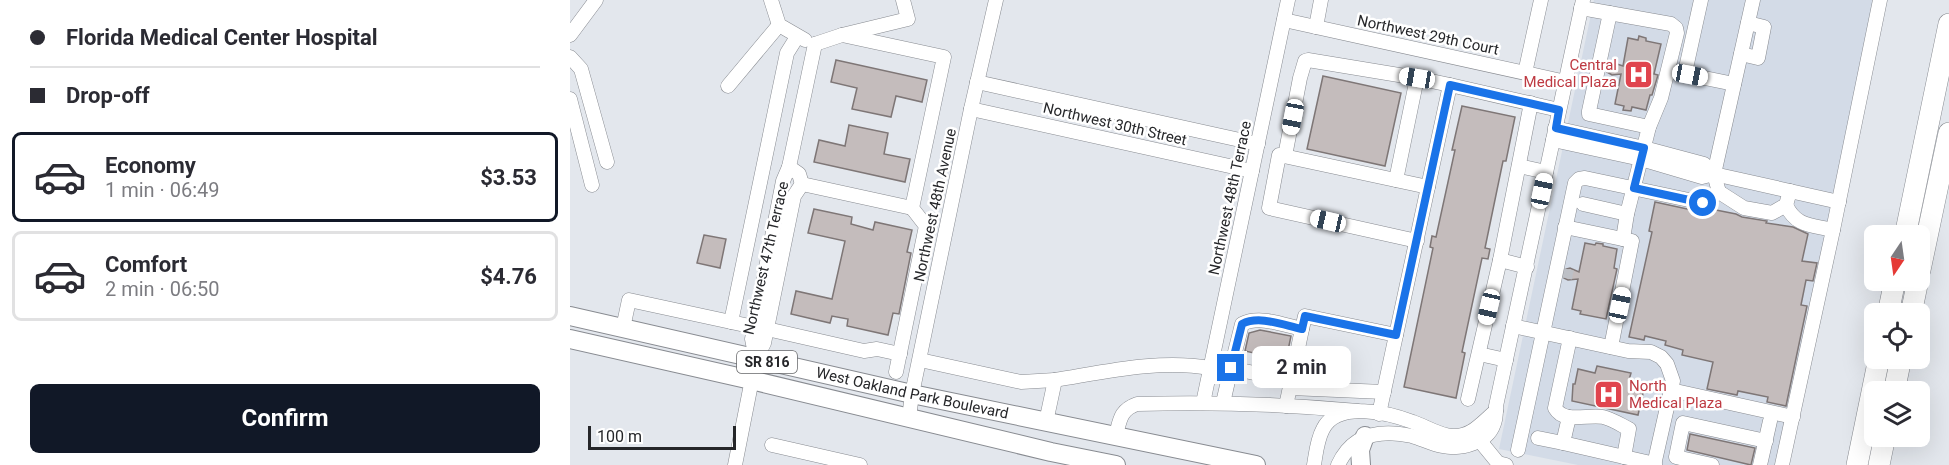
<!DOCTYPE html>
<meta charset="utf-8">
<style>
:root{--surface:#fff;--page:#f7f7f7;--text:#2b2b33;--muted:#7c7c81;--line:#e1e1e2;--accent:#111827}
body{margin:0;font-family:Roboto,sans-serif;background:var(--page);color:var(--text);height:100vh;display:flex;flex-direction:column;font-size:22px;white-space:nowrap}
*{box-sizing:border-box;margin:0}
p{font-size:20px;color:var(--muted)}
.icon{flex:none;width:33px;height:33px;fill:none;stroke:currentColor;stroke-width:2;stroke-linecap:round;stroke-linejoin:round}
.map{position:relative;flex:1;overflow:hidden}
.panel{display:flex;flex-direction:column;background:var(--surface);width:570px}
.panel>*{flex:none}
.hud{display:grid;align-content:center;height:132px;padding:0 30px;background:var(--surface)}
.needle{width:39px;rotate:193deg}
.fabs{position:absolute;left:1294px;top:225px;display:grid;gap:12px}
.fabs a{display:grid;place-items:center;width:66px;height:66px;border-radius:9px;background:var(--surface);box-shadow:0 6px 24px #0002;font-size:30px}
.scale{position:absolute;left:18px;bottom:15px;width:148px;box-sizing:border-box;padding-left:6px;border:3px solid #252629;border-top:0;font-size:16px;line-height:21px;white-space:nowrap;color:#252629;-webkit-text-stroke:4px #fff;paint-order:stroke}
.end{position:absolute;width:27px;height:27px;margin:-14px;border:8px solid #1a73e8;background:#fff;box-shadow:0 0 0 3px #fff}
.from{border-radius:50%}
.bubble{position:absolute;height:42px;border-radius:9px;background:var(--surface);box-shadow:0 6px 24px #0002;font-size:20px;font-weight:700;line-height:42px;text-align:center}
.car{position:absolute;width:18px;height:36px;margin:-18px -9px;border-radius:8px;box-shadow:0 0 4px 2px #0007;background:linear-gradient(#fff 24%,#345 0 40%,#fff 0 76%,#345 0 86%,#fff 0)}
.hud b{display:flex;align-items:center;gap:21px;height:57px;font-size:22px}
.hud b+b{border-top:2px solid var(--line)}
.hud i{width:15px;height:15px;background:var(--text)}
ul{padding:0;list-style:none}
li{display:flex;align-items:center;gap:18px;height:90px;margin:0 12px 9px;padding:0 18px;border:3px solid var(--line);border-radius:9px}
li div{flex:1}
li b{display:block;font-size:22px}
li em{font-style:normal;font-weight:700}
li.current{border-color:var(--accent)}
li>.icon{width:54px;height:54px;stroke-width:1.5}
.action{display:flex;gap:12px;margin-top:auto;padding:12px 30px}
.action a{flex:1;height:69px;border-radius:9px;background:var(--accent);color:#fff;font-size:24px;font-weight:700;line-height:69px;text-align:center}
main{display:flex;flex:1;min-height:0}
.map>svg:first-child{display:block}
.built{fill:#d3dbe7}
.building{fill:#c4bcbc;stroke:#7e7676;stroke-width:1.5}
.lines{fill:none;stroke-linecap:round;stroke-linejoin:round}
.minor-tunnel{stroke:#bdc0c6;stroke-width:14;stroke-dasharray:14 7;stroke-linecap:butt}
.minor-casing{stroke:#888b91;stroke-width:15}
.major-casing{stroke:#888b91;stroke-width:20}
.highway-casing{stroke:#888b91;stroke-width:22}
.minor{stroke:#fff;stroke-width:14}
.major{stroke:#fff;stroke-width:18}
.highway{stroke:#fff;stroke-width:21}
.route{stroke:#1a73e8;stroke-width:8}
.labels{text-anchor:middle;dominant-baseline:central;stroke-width:5;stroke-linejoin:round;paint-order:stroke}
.shield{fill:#fff;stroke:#666769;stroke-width:1.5}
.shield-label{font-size:14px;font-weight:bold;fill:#252629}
.street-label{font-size:15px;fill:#252629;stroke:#fff}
.health-label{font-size:15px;fill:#be3a42;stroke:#fff;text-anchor:end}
</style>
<main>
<section class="panel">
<div class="hud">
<b><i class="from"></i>Florida Medical Center Hospital</b>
<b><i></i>Drop-off</b>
</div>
<ul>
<li class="current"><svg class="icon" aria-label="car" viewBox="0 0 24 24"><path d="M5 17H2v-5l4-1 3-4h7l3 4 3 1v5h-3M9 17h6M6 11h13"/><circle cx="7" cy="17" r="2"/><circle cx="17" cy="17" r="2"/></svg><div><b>Economy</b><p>1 min · 06:49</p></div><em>$3.53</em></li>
<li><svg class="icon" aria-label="car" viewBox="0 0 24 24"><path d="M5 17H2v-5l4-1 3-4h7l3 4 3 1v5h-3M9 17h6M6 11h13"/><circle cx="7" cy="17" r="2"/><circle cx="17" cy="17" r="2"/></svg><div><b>Comfort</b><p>2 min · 06:50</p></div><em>$4.76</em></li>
</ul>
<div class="action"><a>Confirm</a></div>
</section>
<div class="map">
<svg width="1379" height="465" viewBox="0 0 1379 465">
<rect width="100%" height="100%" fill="#e3e7ed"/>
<path class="built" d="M1024,0H1316L1218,465H1008L929,449Z"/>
<g class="building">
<path d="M1069,36L1076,38V41L1091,44L1084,74L1088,75L1082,95H1080L1076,110L1062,107L1061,111L1053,110L1054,106L1045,104L1051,74L1042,75L1037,72L1038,64L1044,63L1053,66L1058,38L1068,40Z"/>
<path d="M266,60L357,80L352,102L326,96L321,117L282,109L287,88L261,82Z"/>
<path d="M753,76L831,93L815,166L737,149Z"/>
<path d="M892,106L945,117L936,161H933L915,248L920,249L918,259L912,258L892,352L895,353L886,398L834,387L863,248L860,247L862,236L866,237L885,150H882Z"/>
<path d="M279,125L318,133L314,154L340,159L335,182L244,162L249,140L275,146Z"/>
<path d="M1085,202L1131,212L1141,209L1166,214L1172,217L1197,221L1196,223L1223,227L1238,234L1232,261L1247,263L1243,281L1236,280L1231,305L1237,306L1216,406L1197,402L1198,397L1168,391L1167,395L1137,389L1143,362L1112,355L1113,350L1095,345L1096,341L1075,336L1074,340L1059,337L1082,232L1079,231Z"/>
<path d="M244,209L282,217L281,224L303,230L305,222L342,230L337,252L341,253L329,314L323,313L318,335L277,326L278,319L262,316L260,323L221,314L226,291L262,299L275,241L238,233Z"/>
<path d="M134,235L156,239L150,268L127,263Z"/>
<path d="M1015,243L1025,245L1026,243L1033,244V246L1047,249L1044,268L1047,269L1036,319L1010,314L1011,311L1002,309L1008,279L998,280L994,278L996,269L1000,268L1009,272Z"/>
<path d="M690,330L721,336L716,360L675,351L679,333Z"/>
<path d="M1027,366L1061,373L1059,380L1075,383L1072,398L1075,399L1073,407L1070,406L1068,415L1002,401L1003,384H1005L1008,369L1025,373Z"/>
<path d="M1120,434L1185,448L1181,465L1117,450Z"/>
</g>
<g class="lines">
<path class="minor-tunnel" d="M995,278L997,269"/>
<defs>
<g id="minor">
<path d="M201,0L209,25L235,40"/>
<path d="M1131,0L1116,68L1120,75L1164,84"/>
<path d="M1011,8L1101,24L1106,28L1107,33L1091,98L1079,127L1057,214L1053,239"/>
<path d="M1040,13L1019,111V114L1079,127"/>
<path d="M714,20L996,82"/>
<path d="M746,27L751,0"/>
<path d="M0,35L26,0"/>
<path d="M272,35L374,57L342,208L356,226L326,372"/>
<path d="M245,44L272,35L338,19L333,0"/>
<path d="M1171,54L1188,58L1194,27L1178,23"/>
<path d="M0,57L11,69L37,162"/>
<path d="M955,73L971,0"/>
<path d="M407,82L688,144"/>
<path d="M158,86L209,25"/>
<path d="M0,99L22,185"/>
<path d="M401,109L682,171"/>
<path d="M983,140L1071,159L1132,177L1144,174L1183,0"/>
<path d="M715,156L730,78L735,61L738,60L847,78"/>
<path d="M949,166L976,172"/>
<path d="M1144,174L1269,202"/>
<path d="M826,180L847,78L880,85"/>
<path d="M232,184L229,174L219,167L245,44"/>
<path d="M232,184L342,208"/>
<path d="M1149,192L1174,208L1202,213L1216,205L1220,191"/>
<path d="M1013,204L1057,214"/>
<path d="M1216,205C1226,227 1242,225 1263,230"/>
<path d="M995,227L1062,241L1041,347"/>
<path d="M847,241L699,208L709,155L858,187"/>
<path d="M930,260L957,267"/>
<path d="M943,326L1058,351L1081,352L1091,357L1097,364L1103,381L1084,465"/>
<path d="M184,327L161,322L217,53L227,37"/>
<path d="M53,328L59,300L161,322"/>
<path d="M197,329L294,351L307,349L330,354"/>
<path d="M732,329L735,316L826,335"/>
<path d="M1000,338L985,408C994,424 1018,414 1033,417C1042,419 1051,425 1059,429L1054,457"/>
<path d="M909,354L936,360"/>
<path d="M186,359L182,339L213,181L219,167"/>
<path d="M350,360L451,382L485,380"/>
<path d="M720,388L814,392"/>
<path d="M1101,390L1223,417"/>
<path d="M898,399L930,260L961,103"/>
<path d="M633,403L718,0"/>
<path d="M653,403L661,368"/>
<path d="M716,406L732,329C713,325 690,315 672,324L661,368L721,381"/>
<path d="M809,414L880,85L989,110"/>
<path d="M999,417L993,443L1085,464"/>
<path d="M339,418L342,394L401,109L426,0"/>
<path d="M476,422L485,380C535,372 589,359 640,368"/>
<path d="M546,435C550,420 550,410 567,404C641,402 714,404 788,411"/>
<path d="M968,438L993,443"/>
<path d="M910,441L928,463L936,465"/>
<path d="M202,445L290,465"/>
<path d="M948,450L1005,183L1009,179L1015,178L1133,203L1149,192L1144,174L1134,164L1074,148L985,128"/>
<path d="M165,465L186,359L194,343L224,196L232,184"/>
<path d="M744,465C746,453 747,440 753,429C767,400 819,413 843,422C855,426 870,436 883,436C902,437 912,422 926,411"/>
<path d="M768,465C782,434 810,429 842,436C852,439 862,444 872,446C892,450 920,443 925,420C926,416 926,411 926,406L1013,0"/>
<path d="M1142,465L1106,457L1113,423L1196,441"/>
<path d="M1190,465L1200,421"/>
<path d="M1212,465L1263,230L1310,0"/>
</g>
<g id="major">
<path id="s1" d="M0,316L342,394L686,465"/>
<path d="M0,339L181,380L481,452L546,465"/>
<path d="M791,465L790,450L795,436"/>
</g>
<g id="highway">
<path d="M1335,236L1379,24"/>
<path d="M1350,270L1379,133"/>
<path d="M1318,314L1325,280"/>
<path d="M1341,314L1348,280"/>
<path d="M1324,392L1331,358"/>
<path d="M1287,465L1309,358"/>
<path d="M1309,465L1315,436"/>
</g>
</defs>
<use href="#minor" class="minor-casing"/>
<use href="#major" class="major-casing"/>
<use href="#highway" class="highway-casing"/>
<use href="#minor" class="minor"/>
<use href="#major" class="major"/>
<use href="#highway" class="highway"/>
</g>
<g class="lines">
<path class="route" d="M661,368L672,324C689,315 713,325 732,329L735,316L826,335L880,85L989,110L986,128L1074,148L1064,188L1133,203"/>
</g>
<defs>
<symbol id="hospital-square" viewBox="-11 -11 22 22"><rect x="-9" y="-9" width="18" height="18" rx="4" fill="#e0444e" stroke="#fff"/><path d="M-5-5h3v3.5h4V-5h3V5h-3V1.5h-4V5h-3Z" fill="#fff"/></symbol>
</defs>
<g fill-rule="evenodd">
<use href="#hospital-square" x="1052" y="58" width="33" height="33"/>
<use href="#hospital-square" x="1022" y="378" width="33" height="33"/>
</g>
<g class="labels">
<rect class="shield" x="167" y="351" width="60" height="22" rx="4.5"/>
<g class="shield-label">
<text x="197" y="362">SR 816</text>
</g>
<g class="street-label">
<text transform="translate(858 35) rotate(12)">Northwest 29th Court</text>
<text transform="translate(545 124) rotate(13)">Northwest 30th Street</text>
<text transform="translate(660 198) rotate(-78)">Northwest 48th Terrace</text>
<text transform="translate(365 205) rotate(-78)">Northwest 48th Avenue</text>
<text transform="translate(196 258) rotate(-77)">Northwest 47th Terrace</text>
<text stroke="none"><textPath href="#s1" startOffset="351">West Oakland Park Boulevard</textPath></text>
</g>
<g class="health-label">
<text x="1047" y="65">Central<tspan x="1047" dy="17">Medical Plaza</tspan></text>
<text x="1059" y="386" text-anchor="start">North<tspan x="1059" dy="17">Medical Plaza</tspan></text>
</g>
</g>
</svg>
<div class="fabs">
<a><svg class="needle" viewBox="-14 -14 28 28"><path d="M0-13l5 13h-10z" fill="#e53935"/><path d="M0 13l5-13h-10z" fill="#7c7c81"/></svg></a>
<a><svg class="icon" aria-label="locate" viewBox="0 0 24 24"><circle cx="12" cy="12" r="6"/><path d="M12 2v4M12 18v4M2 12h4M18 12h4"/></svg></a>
<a><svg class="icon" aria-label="layers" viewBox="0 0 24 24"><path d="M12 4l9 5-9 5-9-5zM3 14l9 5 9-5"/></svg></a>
</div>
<div class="scale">100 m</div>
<i class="end from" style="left:1133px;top:203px"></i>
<i class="end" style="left:661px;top:368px"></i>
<div class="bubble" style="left:682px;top:346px;width:99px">2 min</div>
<i class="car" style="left:1120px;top:75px;rotate:101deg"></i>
<i class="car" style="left:847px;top:78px;rotate:279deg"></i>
<i class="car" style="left:723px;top:117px;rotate:191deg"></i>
<i class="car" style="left:972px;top:191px;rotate:12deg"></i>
<i class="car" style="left:758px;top:221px;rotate:283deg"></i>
<i class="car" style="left:1050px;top:305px;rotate:12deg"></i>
<i class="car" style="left:919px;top:307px;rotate:193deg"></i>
</div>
</main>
